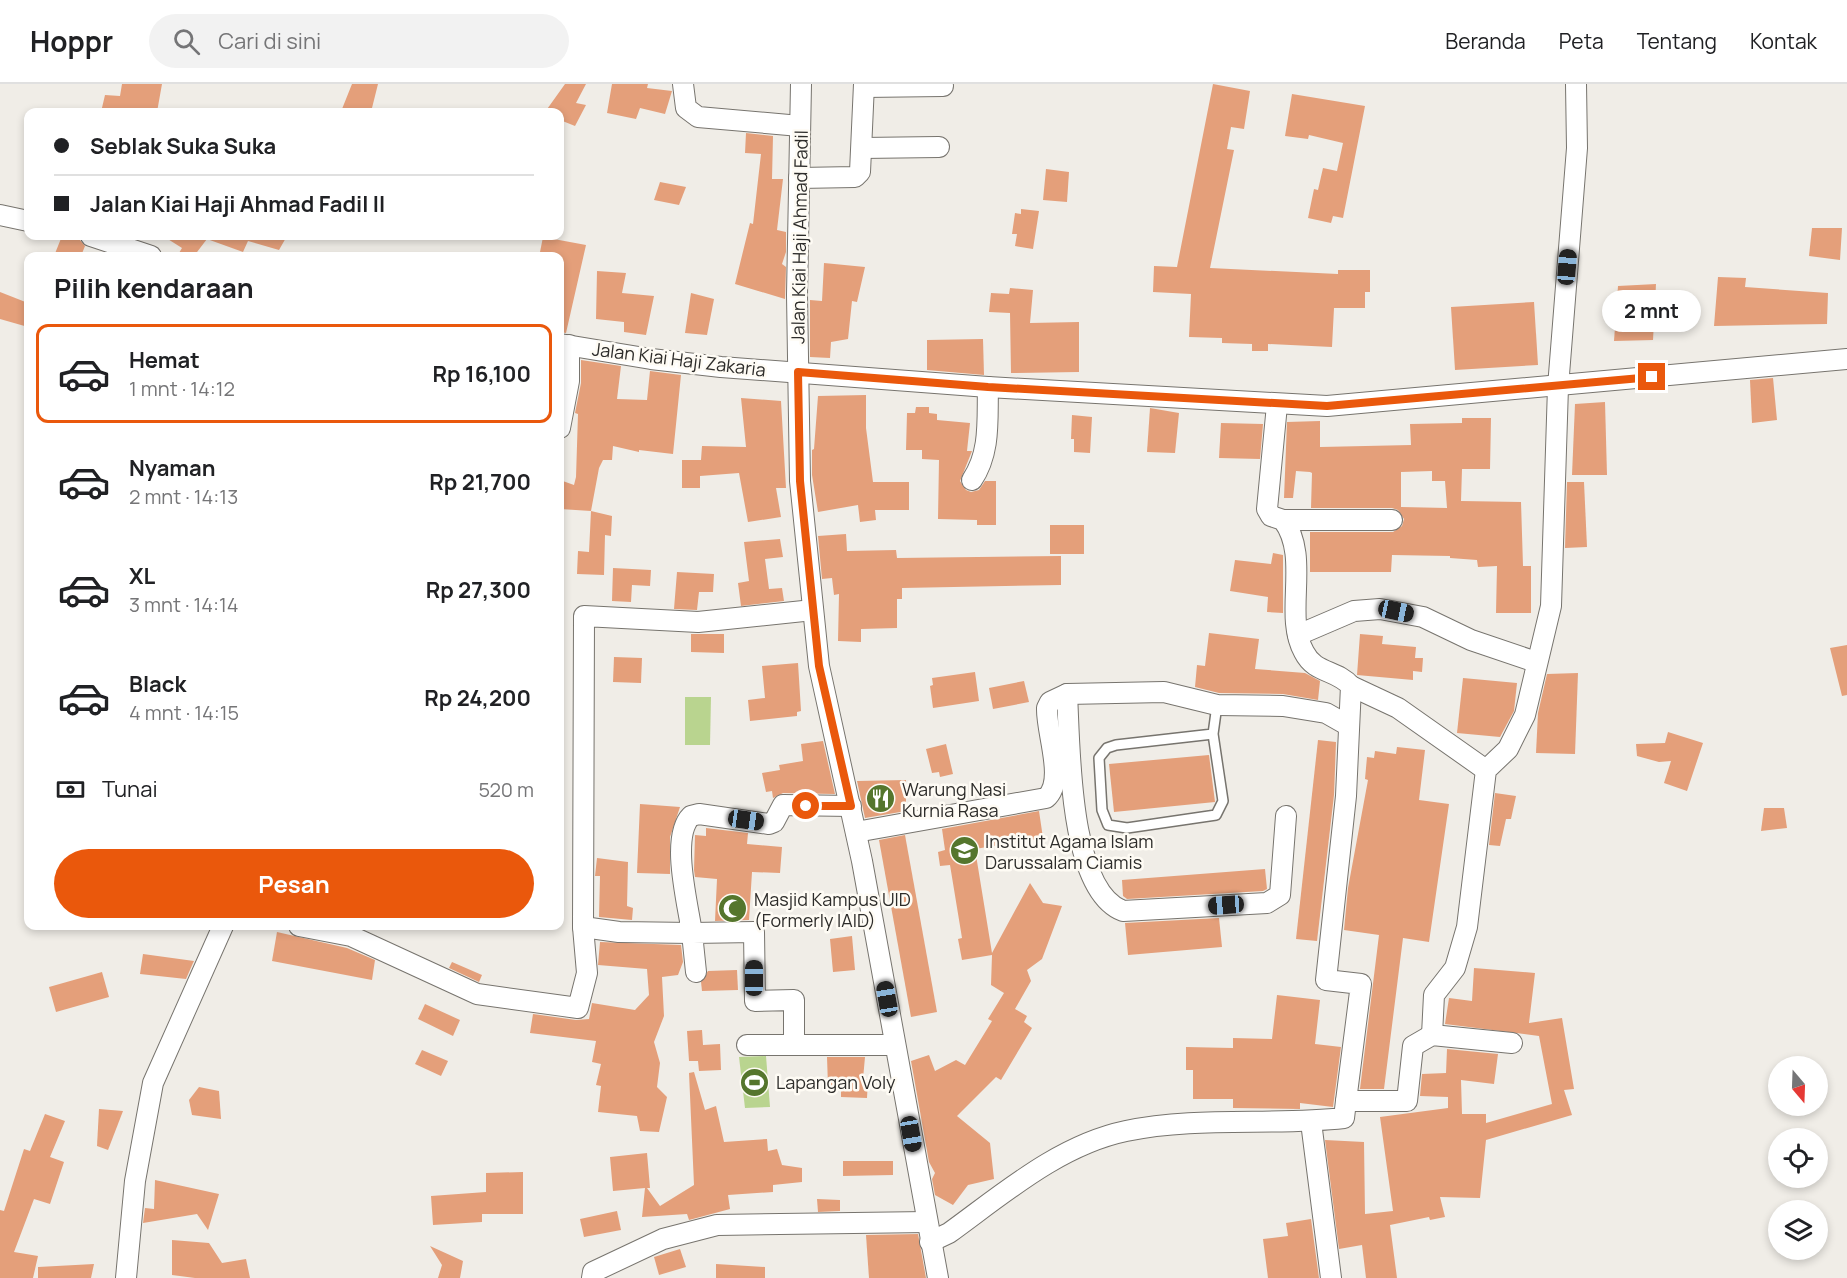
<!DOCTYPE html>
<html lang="id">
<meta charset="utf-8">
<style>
:root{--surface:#fff;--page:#f2f2f2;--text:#202124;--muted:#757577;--line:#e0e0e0;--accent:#ea580c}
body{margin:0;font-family:Manrope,sans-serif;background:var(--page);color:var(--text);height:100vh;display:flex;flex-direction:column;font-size:22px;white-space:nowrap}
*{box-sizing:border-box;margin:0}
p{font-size:20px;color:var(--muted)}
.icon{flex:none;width:33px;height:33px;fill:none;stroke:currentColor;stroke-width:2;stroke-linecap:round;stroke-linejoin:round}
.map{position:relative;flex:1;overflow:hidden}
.drawer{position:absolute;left:24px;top:168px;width:540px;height:678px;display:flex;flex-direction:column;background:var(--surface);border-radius:12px;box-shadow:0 3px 9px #0003}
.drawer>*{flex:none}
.guide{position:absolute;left:24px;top:24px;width:540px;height:132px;border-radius:12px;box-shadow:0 3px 9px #0003;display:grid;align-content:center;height:132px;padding:0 30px;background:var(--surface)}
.needle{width:39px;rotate:161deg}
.controls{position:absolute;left:1768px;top:972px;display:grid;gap:12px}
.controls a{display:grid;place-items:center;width:60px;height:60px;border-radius:50%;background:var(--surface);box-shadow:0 3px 9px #0003;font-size:30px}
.end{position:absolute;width:27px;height:27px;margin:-14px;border:8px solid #ea580c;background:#fff;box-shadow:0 0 0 3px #fff}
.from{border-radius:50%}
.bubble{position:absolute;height:42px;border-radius:21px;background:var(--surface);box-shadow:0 3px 9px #0003;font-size:20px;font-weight:700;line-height:42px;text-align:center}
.car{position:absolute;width:18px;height:36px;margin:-18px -9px;border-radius:8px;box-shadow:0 0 4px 2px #0007;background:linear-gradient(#222 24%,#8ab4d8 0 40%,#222 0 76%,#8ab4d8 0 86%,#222 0)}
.guide b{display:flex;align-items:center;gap:21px;height:57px;font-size:22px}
.guide b+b{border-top:2px solid var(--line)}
.guide i{width:15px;height:15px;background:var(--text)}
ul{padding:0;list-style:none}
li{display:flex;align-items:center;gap:18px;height:99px;margin:0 12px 9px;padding:0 18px;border:3px solid transparent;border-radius:12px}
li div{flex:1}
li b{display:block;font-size:22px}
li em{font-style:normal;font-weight:700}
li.on{border-color:var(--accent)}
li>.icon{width:54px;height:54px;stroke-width:1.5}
h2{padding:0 30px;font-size:27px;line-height:72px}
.pay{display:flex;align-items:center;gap:15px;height:66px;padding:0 30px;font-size:22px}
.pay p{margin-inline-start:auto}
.primary-button{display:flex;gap:12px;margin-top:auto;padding:12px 30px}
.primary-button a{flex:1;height:69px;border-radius:36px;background:var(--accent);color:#fff;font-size:24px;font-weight:700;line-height:69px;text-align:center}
header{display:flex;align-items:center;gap:36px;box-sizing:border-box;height:84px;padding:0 30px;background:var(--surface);border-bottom:2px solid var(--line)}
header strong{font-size:28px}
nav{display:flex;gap:33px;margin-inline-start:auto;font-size:21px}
.search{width:420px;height:54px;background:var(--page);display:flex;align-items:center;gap:15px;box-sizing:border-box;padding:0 21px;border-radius:33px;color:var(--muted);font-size:22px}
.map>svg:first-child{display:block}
.green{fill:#b9d48f}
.building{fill:#e49f7a;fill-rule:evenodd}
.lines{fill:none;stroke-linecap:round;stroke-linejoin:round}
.lane-casing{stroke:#77746e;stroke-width:12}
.street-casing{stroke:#77746e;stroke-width:22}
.lane{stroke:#fff;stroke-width:9}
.street{stroke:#fff;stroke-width:20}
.route{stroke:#ea580c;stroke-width:8}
.labels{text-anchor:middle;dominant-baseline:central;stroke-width:5;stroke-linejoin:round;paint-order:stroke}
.street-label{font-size:18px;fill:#2d2c2a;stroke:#fefbf4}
.poi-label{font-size:18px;fill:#2d2c2a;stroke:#fefbf4;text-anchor:start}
</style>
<header>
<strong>Hoppr</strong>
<div class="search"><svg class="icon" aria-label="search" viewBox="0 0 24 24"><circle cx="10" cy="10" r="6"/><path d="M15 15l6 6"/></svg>Cari di sini</div>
<nav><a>Beranda</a><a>Peta</a><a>Tentang</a><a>Kontak</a></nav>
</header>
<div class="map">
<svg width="1847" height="1194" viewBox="0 0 1847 1194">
<rect width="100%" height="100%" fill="#f0ede7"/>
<g class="green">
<path d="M685,613H711L710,661H685Z"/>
<path d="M766,972L770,1023L745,1024L739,973Z"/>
</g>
<g class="building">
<path d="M122,0H162L157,28H101L105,11L120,12Z"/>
<path d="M352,0H378L371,28L342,25Z"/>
<path d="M565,0H586L576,19L586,21L575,42L560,36V28H545Z"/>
<path d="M612,0H648L647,4L672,7L665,30L640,24L636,35L607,29Z"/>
<path d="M1213,0L1250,7L1244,45L1231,43L1227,65L1234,66L1210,184L1338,190V186H1370V208H1365V224H1334L1332,263L1268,260V267H1252V260L1222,259V254L1189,253L1191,210L1153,208L1154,182L1177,183Z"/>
<path d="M1292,10L1365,22L1343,134L1333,132L1331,139L1308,134L1314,105L1318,106L1323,84L1337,87L1343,59L1309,51L1308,55L1285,52Z"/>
<path d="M746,49L773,52L772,95H783L777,146L786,148V168L782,180L786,183L785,215L735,200L750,139L753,140L761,70L745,69Z"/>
<path d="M1046,85L1069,88L1067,118L1043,116Z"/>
<path d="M660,98L686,103L679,121L654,116Z"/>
<path d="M1021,125L1039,127L1033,165L1015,162L1017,150H1012L1015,129L1021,130Z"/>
<path d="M1812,144H1842L1840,176L1809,172Z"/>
<path d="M62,152L80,156L85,162L81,172H54Z"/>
<path d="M163,152H287L279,166L248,157L243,168L207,155L194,172L179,169L182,164Z"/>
<path d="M543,153L586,161L566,249L560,248V172L540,168Z"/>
<path d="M824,179L865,183L857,218L852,217L848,255L831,258L830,274L810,273V216L822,217Z"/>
<path d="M597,187L626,189L622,209L654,212L646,251L624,248V238L596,235Z"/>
<path d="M1718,193L1746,194L1745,203L1828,209L1827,240L1714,242Z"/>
<path d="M1656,200L1653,256L1614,257L1618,202Z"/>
<path d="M1010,204L1033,206L1030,239L1079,238V288L1011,289L1010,229L989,228L991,209L1009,210Z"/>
<path d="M0,208L28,219V243L0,235Z"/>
<path d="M691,209L714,215L707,251L685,249Z"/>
<path d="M1534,218L1538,281L1455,286L1451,223Z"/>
<path d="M983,255L984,291L927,286V256Z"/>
<path d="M581,276L621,282L617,315L647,316L650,287L681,291L673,370L639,366V368L613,362L612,376H603L599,384L591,427L560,425V396L574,401L576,393L578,330L575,329L581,299Z"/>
<path d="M1773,294L1777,336L1752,339L1750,296Z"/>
<path d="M866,311V344L873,398H909V426H875L876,436L860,438L858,421L818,428L812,391V366L814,365L818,312Z"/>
<path d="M741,314L781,317L786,404H776L781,433L748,438L739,389L700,392V404H682V376H701L702,362L746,363Z"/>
<path d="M1605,318L1607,391H1572L1575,320Z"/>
<path d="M916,323H929V329L937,330V336L970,339L967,367H972L960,397L966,406L971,408L979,406L985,397H996V441H977V436L938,435L939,376L922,375V366H906L907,329H915Z"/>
<path d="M1150,324L1179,329L1175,369L1147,368Z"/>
<path d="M1072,331L1092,333L1090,369L1074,368V355H1071Z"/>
<path d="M1462,334H1491L1490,385H1462L1461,417L1521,418L1523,482H1531V529H1496L1497,482L1478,483L1477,476L1450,474V472L1392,471L1391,488H1310V448H1393L1402,442L1404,435L1398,426L1392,424H1311L1312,389L1310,388L1296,387L1293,414H1284L1287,338L1320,337V363L1411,361L1410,340L1462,339ZM1432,387V397H1445L1447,424L1401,423V388Z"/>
<path d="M1221,339L1263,340L1260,375L1219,374Z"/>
<path d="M1567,398H1584L1587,463L1565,464Z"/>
<path d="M591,427L612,432L611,452L605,451L604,491L577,490L578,467L589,468Z"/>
<rect x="1050" y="441" width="34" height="29"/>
<path d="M846,450L847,467L896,466L897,474L1061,472V501L902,504V515H897V544L861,545V558L838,557L839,510L834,511L832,494L822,495L818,452Z"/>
<path d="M780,455L783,473L765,475L769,505L782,504L784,517L741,522L738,499L749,497L744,458Z"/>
<path d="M1273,469L1283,471V529L1267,528L1268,513L1230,507L1235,476L1271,480Z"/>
<path d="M613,484L651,486L650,502L632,501L631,518L612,517Z"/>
<path d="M677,488L714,490L713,508H699L697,526L674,525Z"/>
<path d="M1209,549L1259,555L1255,585L1305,589L1320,597L1318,616L1283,610L1219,609L1195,603L1197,581L1205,582Z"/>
<path d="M691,550H724V569L691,568Z"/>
<path d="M1360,550L1383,552L1382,560L1416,563L1415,574H1423L1422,588L1413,587V596L1357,591Z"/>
<path d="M1847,561V611L1842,612L1830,564Z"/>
<path d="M614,573L642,574L641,599L613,598Z"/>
<path d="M798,579L801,627L797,628V632L750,637L748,616L765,614L762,582Z"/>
<path d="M975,588L979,617L933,624L930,602L933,601L932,594Z"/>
<path d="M1578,589L1575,670L1536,669L1538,629L1547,590Z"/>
<path d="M1463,594L1517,599L1514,627L1500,653L1457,649Z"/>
<path d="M1024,597L1029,618L993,625L989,604Z"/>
<path d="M1668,648L1703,659L1687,707L1664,699L1671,677L1659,678L1637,672L1636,660L1665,659Z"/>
<path d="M1318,656L1336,658L1334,711L1317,857L1296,855Z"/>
<path d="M823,657L835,710L783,709L773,714L772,707L766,708L762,689L780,686L779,681L803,677L801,660Z"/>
<path d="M946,660L953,690L940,693L939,688L932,689L926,665Z"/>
<path d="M1397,663L1425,666L1419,716L1449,720L1429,858L1403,854L1384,1005H1360L1379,851L1344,846L1348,804L1368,696L1365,695L1367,673L1374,674L1375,667L1396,670Z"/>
<path d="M1209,671L1215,718L1114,728L1109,680Z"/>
<path d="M906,696V727L865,734L857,697Z"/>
<path d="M1495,709L1516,712L1511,735H1506L1500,762L1489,761Z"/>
<path d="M640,720L680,723L670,753V790L637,789Z"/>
<path d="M1764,724H1784L1787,744L1761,747Z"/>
<path d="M1039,727L1043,754L975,765L992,869L1030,799L1043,819L1062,822L1042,875L1027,886L1031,897L1015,925L1027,932L1024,938L1032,944L1001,996L996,993L957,1032L990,1059L994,1095L968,1101L953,1121L935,1111L932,1095L935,1089L929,1078L911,977L929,971L935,987L956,976L965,981L992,937L988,935L1004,909L991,901L992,871L962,876L958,855L962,854L950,781L940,782L938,768L945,766L942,745Z"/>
<path d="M706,744L748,749L747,760L782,763L780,789L752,788L749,836L715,837L717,795L695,793L694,786L695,751L706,752Z"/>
<path d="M905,751L937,928L911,933L879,756Z"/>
<path d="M597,774L628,778L627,822L633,824L632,836L599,833L600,792H595Z"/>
<path d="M1265,785L1267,805L1263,807L1127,815L1123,812L1122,796Z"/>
<path d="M1219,834L1222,863L1128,871L1125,839Z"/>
<path d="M277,848L347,864L375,876L372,896L272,877Z"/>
<path d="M852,852L855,886L833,888L830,855Z"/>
<path d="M600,858L681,861L683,878L678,891L662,893L664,932L654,958L660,979L657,1003L667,1013L659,1048L640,1047L637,1032L598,1028L601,1002L596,1001L601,980L592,978L596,957L530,949L533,930L576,936L589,935L592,919L635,926L649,911L647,885L598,881Z"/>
<path d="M143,870L194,877L193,879L186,895L140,890Z"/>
<path d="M452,878L482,891L479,898L449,884Z"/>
<path d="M1474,884L1535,889L1529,939L1562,934L1574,1005L1564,1006L1572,1031L1486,1056L1480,1114L1440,1113L1445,1133L1430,1136L1429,1133L1390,1141L1397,1194H1366L1362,1161L1339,1165L1325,1056L1364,1058L1365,1130L1393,1127L1380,1033L1448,1024V1013L1420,1012L1422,990L1446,989L1447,965L1498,970L1494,1000L1461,996L1462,1030H1486V1039L1552,1020L1539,952L1445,940L1449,914L1472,917Z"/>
<path d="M737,886L738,906L702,907L701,898L708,887Z"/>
<path d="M102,888L109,913L56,928L49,903Z"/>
<path d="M1277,911L1320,916L1315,960L1341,963L1333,1023L1300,1019V1025L1233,1024V1015H1193V986H1186V963L1233,964V954L1272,955Z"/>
<path d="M425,920L460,936L453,952L418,935Z"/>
<path d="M702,946L703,961L720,960L721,986L699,987L698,977H689L687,947Z"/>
<path d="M422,966L448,977L441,992L415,980Z"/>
<path d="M827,973H865L863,995H868L867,1014L841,1013V1003L828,1002Z"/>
<path d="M694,988L705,1026L716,1022L724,1058L767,1055L768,1067L777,1065L782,1081L802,1084V1098L773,1101V1108L728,1111L730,1125L689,1136L687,1130L642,1133L645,1104L613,1107L610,1073L647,1069L650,1104H647L660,1122L694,1101L689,989Z"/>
<path d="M199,1003L219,1007L221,1035L192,1031L189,1016Z"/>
<path d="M99,1025L123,1027L108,1066L97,1062Z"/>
<path d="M45,1030L65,1037L50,1073L64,1078L50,1120L34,1115L14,1168L38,1172L33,1194H0V1126L4,1127L24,1065L30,1067Z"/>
<path d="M843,1077H893V1091L843,1092Z"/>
<path d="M523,1088V1130H482V1138L433,1141L431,1112L486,1108V1089Z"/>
<path d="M155,1096L219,1110L208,1146L197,1130L143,1139L145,1124L154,1125Z"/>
<path d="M817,1115L840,1116V1127L818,1128Z"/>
<path d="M617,1127L621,1146L584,1153L580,1135Z"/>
<path d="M1311,1135L1319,1194H1268L1263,1155L1288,1152L1286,1139Z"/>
<path d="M918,1150L926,1194H869L866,1151Z"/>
<path d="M172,1156L209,1159L222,1179L246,1175L250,1194H195L172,1191Z"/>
<path d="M430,1162L463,1177L460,1194H438L442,1181Z"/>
<path d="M680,1165L686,1183L659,1191L654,1173Z"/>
<path d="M94,1180L91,1194H38V1183Z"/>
<path d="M716,1180L765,1183V1194H716Z"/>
</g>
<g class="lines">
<defs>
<path id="lane" d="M1213,650L1223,717L1216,731L1127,744L1108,741L1102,726L1099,674L1107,664L1116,661L1213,650L1217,621"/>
<g id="street">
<path d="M683,0L686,24L698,33L800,42"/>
<path d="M801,0L797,211L800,397L819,582L862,777L938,1194"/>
<path d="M864,3L943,2"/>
<path d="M862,64L939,63"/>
<path d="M799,94L855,93L860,88L864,0"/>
<path d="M0,131L28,137"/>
<path d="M91,152L151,172"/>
<path d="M560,260L651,275L721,283L988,303L1327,322L1847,275"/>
<path d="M1277,321L1267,425L1271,432L1283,436C1311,473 1283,531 1304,568C1315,590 1336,585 1351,602L1346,712L1326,896L1361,900L1346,1017"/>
<path d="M560,344L569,297V261"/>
<path d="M972,396C991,368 987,335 988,303"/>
<path d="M1283,436H1392"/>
<path d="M1298,551L1354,527L1380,525L1423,533L1471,556L1536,578"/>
<path d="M1351,602L1398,624L1486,686"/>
<path d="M1067,610C1070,661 1068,806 1123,827L1267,819L1280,811L1286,732"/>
<path d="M856,748L1046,714C1066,697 1046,649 1047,624L1050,618L1067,610L1164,608L1217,621L1283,622L1326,629L1349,642"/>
<path d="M299,842L351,852L477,910L578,924L587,889L583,843L584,532L698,538L813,526"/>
<path d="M583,843L619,848L692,849C688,820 670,753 691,732L699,730L769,740L774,738L783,721L851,722"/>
<path d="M696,888L692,849L754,848L755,917L794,916V961"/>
<path d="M1432,951L1434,911L1455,884L1467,843L1486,686L1508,665L1525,631L1551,522L1558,303L1577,64L1576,0"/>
<path d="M747,961H895"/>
<path d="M1311,1038L1331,1194"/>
<path d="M930,1158L949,1149C1003,1110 1059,1061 1126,1047C1197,1032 1272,1042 1344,1034L1346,1017H1407L1413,962L1432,951L1512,959"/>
<path d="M126,1194L135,1097L153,999L223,842"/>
<path d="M592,1194L593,1188L663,1155L717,1141L927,1138"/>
</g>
</defs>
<use href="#lane" class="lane-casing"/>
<use href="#street" class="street-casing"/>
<use href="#lane" class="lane"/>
<use href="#street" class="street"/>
</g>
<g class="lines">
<path class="route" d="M806,722H851L819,582L800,397L798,288L988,303L1327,322L1652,293"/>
</g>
<defs>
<symbol id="restaurant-disc" viewBox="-11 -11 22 22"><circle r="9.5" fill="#55762d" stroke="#fefbf4"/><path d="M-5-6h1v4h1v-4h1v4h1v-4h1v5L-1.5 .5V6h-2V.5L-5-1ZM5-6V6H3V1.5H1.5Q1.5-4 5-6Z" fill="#fff"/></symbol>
<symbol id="university-disc" viewBox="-11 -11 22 22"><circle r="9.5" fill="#55762d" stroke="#fefbf4"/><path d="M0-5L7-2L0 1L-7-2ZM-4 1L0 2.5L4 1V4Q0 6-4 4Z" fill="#fff"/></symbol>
<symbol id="mosque-disc" viewBox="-11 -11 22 22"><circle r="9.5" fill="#55762d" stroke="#fefbf4"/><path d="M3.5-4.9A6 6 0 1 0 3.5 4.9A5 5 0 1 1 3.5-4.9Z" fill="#fff"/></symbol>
<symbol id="stadium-disc" viewBox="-11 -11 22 22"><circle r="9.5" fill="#55762d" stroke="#fefbf4"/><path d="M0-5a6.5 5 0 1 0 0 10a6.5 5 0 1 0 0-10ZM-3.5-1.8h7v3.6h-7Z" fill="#fff"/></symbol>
</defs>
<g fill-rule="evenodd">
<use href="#restaurant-disc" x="864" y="698" width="33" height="33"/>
<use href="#university-disc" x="948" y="750" width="33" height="33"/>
<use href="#mosque-disc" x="716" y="808" width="33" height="33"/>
<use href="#stadium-disc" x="738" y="982" width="33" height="33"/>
</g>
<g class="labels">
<g class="street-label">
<text transform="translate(799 153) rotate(-89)">Jalan Kiai Haji Ahmad Fadil</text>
<text transform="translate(679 275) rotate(7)">Jalan Kiai Haji Zakaria</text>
</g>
<g class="poi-label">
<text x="902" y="705">Warung Nasi<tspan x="902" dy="21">Kurnia Rasa</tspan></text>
<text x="985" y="757">Institut Agama Islam<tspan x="985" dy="21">Darussalam Ciamis</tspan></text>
<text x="754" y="815">Masjid Kampus UID<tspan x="754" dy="21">(Formerly IAID)</tspan></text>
<text x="776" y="998">Lapangan Voly</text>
</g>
</g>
</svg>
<div class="controls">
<a><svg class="needle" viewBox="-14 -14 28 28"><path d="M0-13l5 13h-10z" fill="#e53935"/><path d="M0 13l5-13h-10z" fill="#757577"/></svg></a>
<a><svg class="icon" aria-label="locate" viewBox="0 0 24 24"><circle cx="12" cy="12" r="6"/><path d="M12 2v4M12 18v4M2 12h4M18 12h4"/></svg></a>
<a><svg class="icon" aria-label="layers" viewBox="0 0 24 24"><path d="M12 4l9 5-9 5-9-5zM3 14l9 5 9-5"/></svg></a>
</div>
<i class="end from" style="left:806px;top:722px"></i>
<i class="end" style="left:1652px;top:293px"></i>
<div class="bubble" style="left:1602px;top:206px;width:99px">2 mnt</div>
<i class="car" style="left:1567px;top:183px;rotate:5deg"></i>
<i class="car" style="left:1396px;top:527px;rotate:102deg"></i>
<i class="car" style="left:746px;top:736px;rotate:98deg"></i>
<i class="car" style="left:1226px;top:821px;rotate:266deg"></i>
<i class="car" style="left:754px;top:894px;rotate:0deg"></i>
<i class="car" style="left:887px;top:915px;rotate:350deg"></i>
<i class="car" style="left:911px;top:1050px;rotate:170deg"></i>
<div class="guide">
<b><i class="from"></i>Seblak Suka Suka</b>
<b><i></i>Jalan Kiai Haji Ahmad Fadil II</b>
</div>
<section class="drawer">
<h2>Pilih kendaraan</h2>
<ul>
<li class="on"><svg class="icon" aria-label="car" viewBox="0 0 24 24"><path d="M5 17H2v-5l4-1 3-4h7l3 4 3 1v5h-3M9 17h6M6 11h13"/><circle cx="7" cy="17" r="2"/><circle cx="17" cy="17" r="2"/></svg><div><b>Hemat</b><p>1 mnt · 14:12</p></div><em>Rp 16,100</em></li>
<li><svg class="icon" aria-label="car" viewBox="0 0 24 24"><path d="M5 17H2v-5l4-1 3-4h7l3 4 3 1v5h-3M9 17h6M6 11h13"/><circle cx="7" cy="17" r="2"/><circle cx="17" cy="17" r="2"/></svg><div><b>Nyaman</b><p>2 mnt · 14:13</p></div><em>Rp 21,700</em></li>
<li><svg class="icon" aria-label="car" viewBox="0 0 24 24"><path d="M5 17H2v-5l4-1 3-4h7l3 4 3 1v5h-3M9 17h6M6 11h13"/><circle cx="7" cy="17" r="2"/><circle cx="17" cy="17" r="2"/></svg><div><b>XL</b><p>3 mnt · 14:14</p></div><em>Rp 27,300</em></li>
<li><svg class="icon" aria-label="car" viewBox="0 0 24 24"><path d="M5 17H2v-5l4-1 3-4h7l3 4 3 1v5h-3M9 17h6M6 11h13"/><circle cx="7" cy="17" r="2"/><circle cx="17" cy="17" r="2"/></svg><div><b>Black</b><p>4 mnt · 14:15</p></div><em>Rp 24,200</em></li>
</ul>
<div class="pay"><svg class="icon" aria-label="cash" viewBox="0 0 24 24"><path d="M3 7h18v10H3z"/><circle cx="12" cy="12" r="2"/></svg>Tunai<p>520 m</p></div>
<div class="primary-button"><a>Pesan</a></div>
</section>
</div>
